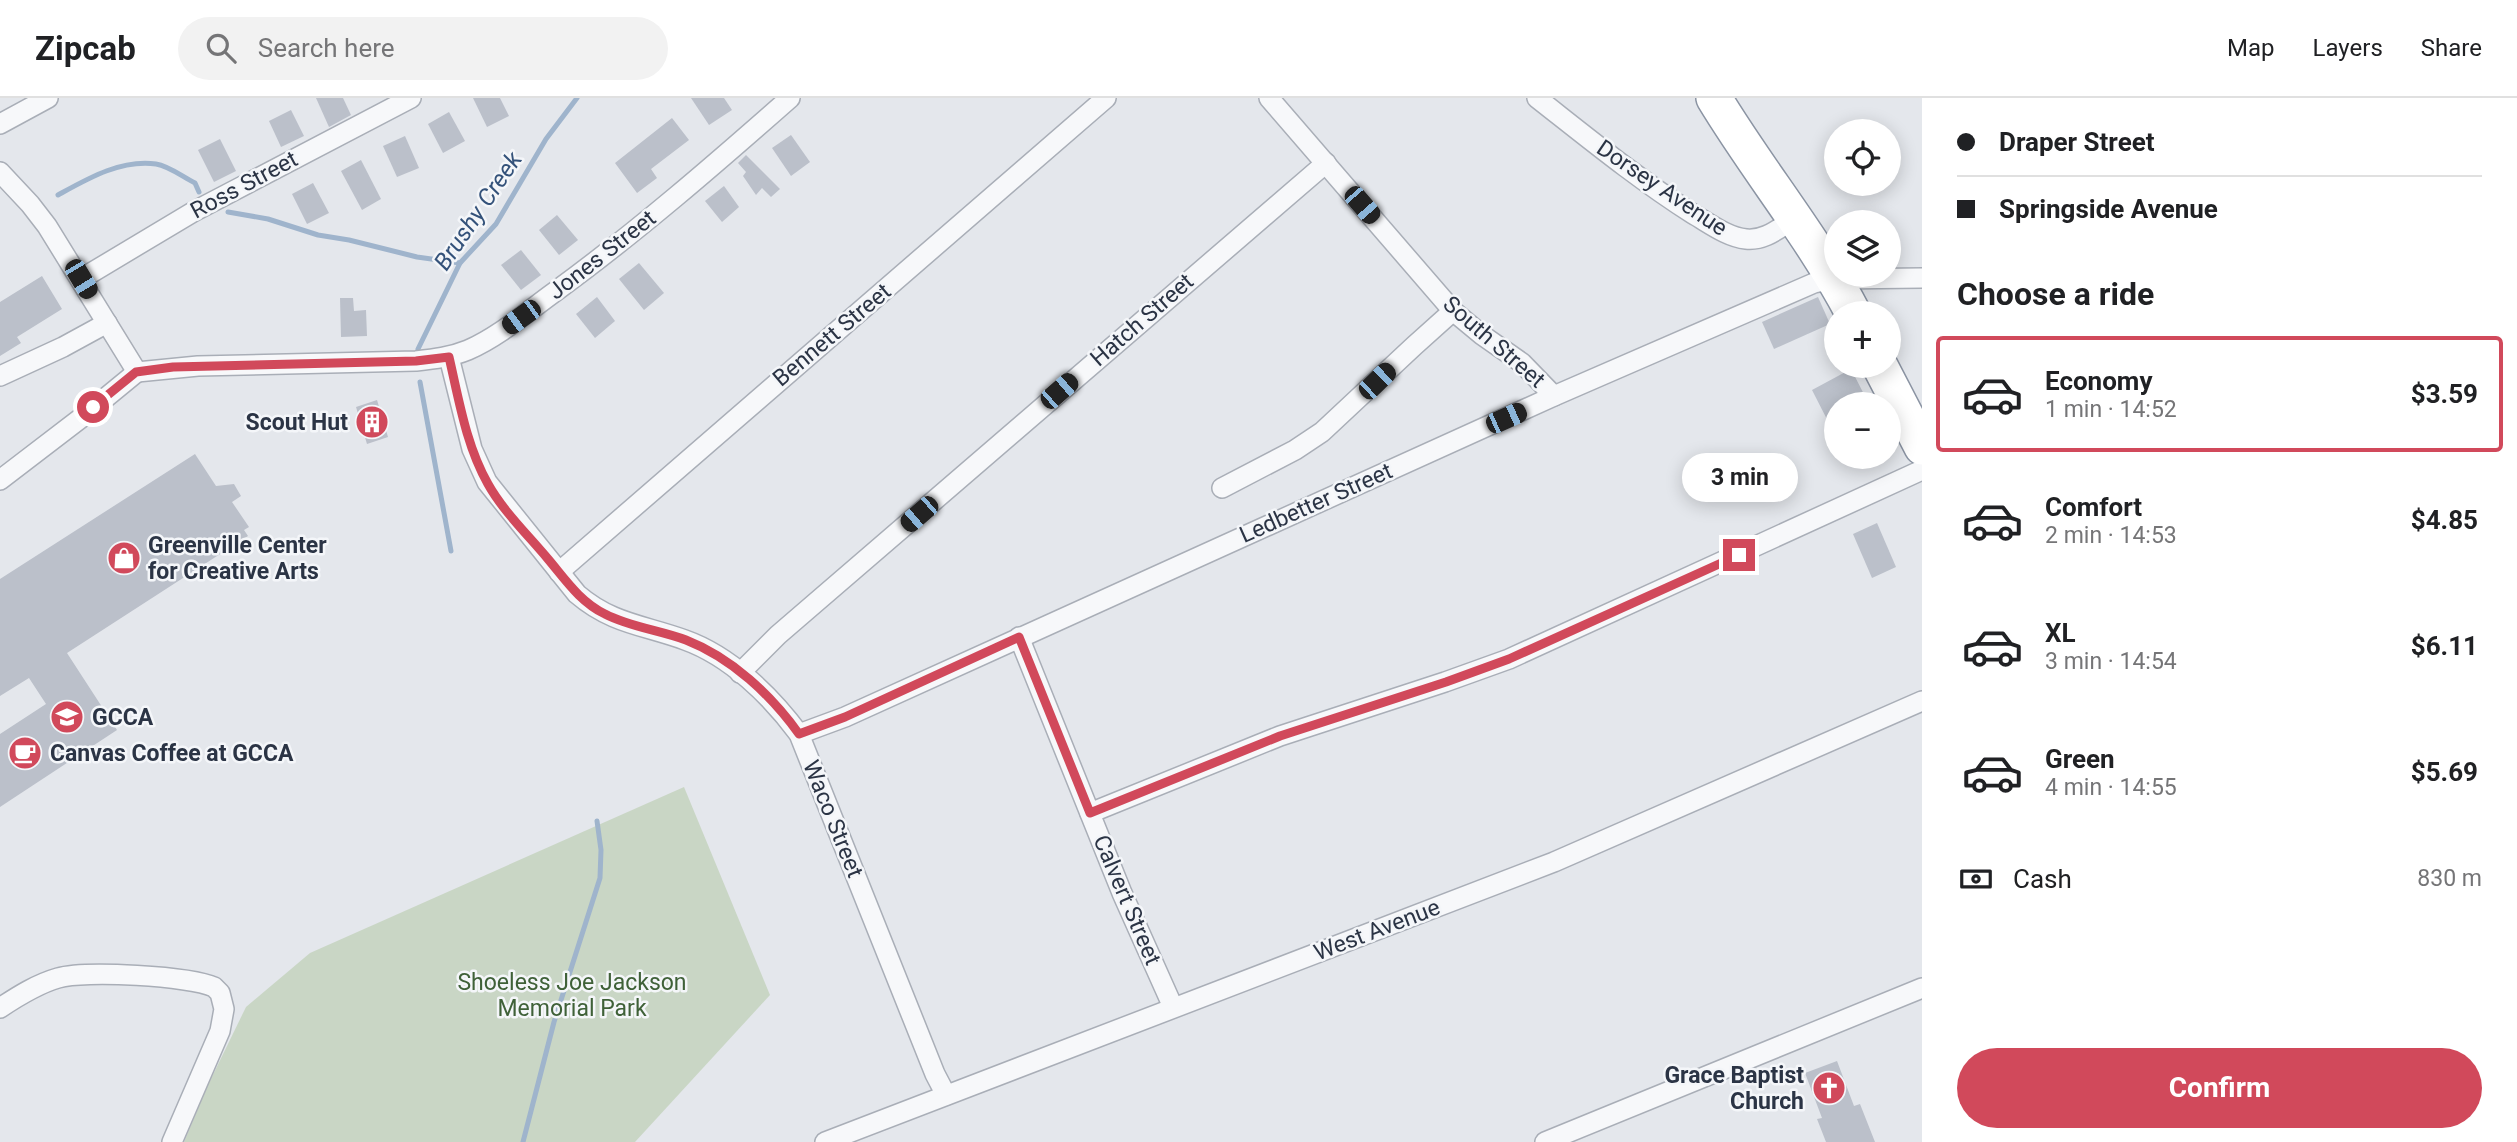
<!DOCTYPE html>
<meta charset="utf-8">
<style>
:root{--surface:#fff;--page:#f2f2f2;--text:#202124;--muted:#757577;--line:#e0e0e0;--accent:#d1495b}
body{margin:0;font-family:Roboto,sans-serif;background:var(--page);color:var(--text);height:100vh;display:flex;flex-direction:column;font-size:26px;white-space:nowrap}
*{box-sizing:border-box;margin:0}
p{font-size:23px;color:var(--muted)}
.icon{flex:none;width:38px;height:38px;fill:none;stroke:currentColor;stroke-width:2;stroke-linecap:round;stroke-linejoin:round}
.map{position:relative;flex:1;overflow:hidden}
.side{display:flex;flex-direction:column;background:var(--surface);width:595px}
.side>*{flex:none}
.top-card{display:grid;align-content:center;height:154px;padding:0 35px;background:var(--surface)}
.tools{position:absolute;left:1824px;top:21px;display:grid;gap:14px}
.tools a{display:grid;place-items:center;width:77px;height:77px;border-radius:50%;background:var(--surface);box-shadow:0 4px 18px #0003;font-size:35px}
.end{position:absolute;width:32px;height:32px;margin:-16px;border:9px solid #d1495b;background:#fff;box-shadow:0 0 0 4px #fff}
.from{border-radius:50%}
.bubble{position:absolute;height:49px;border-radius:24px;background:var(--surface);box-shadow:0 4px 18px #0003;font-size:23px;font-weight:700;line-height:49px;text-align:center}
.car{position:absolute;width:21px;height:42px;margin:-21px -10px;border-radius:9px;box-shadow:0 0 5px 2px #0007;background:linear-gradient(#222 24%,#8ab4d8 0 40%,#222 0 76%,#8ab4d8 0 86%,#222 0)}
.top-card b{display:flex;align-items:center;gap:24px;height:66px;font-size:26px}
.top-card b+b{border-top:2px solid var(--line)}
.top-card i{width:18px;height:18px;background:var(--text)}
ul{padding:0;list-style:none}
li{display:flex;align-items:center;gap:21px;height:116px;margin:0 14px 10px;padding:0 21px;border:4px solid transparent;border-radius:7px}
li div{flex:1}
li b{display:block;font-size:26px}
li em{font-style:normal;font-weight:700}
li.current{border-color:var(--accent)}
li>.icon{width:63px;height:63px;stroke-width:1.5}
h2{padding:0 35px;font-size:32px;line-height:84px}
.pay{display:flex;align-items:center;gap:18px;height:77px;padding:0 35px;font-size:26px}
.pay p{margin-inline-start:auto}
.action{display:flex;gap:14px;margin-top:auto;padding:14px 35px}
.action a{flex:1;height:80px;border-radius:42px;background:var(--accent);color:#fff;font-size:28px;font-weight:700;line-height:80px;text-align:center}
header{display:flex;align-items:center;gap:42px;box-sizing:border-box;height:98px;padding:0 35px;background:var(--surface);border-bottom:2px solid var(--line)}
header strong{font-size:33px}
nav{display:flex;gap:38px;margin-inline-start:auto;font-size:24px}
.search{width:490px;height:63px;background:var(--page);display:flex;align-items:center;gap:18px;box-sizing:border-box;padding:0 24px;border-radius:38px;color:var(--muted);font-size:26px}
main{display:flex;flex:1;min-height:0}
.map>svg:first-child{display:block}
.green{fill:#c9d6c5}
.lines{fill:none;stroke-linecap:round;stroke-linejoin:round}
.stream{stroke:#9fb4cc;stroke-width:5}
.building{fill:#bbc0ca}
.street-casing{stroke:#a9aeb7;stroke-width:22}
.highway-casing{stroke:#8b94a3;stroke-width:38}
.street{stroke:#f7f8fa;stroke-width:19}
.highway{stroke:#fff;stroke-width:35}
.route{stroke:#d1495b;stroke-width:9}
.labels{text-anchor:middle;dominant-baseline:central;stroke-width:5;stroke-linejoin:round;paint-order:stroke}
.street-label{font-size:23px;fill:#2b3445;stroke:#f4f6f9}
.poi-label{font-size:23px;font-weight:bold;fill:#2b3445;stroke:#f4f6f9;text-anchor:start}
.park-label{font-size:23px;fill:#3f6138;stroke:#f4f6f9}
.water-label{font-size:24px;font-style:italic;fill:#34527a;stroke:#f4f6f9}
</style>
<header>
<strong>Zipcab</strong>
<div class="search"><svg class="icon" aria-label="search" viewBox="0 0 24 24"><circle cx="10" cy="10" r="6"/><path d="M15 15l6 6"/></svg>Search here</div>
<nav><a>Map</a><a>Layers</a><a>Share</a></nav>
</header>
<main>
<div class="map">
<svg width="1922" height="1044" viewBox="0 0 1922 1044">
<rect width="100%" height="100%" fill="#e4e7ec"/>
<path class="green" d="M684,689L770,897L635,1044H184L207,989L246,909L310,855Z"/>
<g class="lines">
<g class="stream">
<path d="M58,97C87,81 121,61 156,66C169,68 183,79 195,85L199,94"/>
<path d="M228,114L268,121L318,137L349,142L417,159L460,165"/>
<path d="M418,251L460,165L496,126L546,41L577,0"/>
<path d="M420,284L451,453"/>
<path d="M523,1044L554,924L600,780L601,752L597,723"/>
</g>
</g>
<g class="building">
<path d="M316,0H343L351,17L329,29Z"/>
<path d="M473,0H500L509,18L487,29Z"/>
<path d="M691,0H724L732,12L709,27Z"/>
<path d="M291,12L304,38L281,49L269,23Z"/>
<path d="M449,14L465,43L443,55L428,26Z"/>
<path d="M672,20L689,42L651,71L657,80L637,95L615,65Z"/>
<path d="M791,37L810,64L791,78L772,50Z"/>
<path d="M405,38L419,70L397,79L383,48Z"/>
<path d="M220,41L236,73L214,84L198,52Z"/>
<path d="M746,57L780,91L771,99L762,90L756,97L743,78L746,74L738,65Z"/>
<path d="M361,62L381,101L362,112L341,73Z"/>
<path d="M313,85L329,115L307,126L292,96Z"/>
<path d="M724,88L739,109L722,124L705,103Z"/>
<path d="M557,117L578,142L559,157L539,132Z"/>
<path d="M521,152L541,177L521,192L501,167Z"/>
<path d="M639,165L664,195L644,212L619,181Z"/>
<path d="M42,178L62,211L17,239L21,245L0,258V204Z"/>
<path d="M597,199L615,223L595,240L576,216Z"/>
<path d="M1818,199L1830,226L1774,251L1762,224Z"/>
<path d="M340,200H353L354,213L366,212L367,238L341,239Z"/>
<path d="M1851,271L1869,306H1836V339L1812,292Z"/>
<path d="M377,302L388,339L367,346L356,309Z"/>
<path d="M195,356L216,388L234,386L241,398L232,404L249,429L244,432L248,438L67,555L117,632L0,709V636L46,606L29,580L0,598V481Z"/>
<path d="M1877,425L1896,469L1872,480L1853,436Z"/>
<path d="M1837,963L1854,1008L1860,1006L1875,1044H1826L1817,1021L1822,1020L1805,975Z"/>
</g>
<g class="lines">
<defs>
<g id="street">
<path d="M1269,0L1453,213L1482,237L1522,265L1554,298"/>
<path d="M1537,0C1588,40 1638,81 1693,116C1709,125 1727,139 1746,141C1765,143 1779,130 1794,121"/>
<path d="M0,26L48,0"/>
<path d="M0,74L30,106L47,128L137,274"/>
<path d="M81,181L193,114L411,0"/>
<path d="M449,259L472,351L487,384L577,496C612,526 644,527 685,542C730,558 771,598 799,636L935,976L946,997"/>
<path d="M137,274L198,268L416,263C434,261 451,259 468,252C500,238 528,213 556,193C638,133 714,67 790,0"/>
<path d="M0,278L63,249L107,225"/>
<path d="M0,382L81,320L137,274"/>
<path d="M1222,390L1295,352L1322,334L1414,248L1453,213"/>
<path d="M559,474L1106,0"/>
<path d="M1019,539L1122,795L1173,909"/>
<path d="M740,575L778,537L1326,65"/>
<path d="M799,636L845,619L1554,298L1814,185L1835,181L1922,180"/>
<path d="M1090,715L1280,638L1445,584L1509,561L1922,372"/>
<path d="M0,910C18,898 37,886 58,880C84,872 190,878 214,889L220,895L224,911L220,933L172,1044"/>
<path d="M825,1044L1554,764L1922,603"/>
<path d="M1545,1044L1922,890"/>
</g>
<g id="highway">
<path d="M1714,0C1758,73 1814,140 1853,215"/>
<path d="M1880,268L1922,349"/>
</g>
</defs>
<use href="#street" class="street-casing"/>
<use href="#highway" class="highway-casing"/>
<use href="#street" class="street"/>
<use href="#highway" class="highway"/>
</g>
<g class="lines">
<path class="route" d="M93,309L136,274L173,269L416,263L449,259C459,302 466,347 488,386C503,413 528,437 548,461C565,481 580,504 605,516C630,529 659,532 686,542C732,560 771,597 799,636L845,619L1019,539L1090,715L1280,638L1446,584L1509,561L1739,457"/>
</g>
<defs>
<symbol id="building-disc" viewBox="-11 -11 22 22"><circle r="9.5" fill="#d1495b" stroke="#f4f6f9"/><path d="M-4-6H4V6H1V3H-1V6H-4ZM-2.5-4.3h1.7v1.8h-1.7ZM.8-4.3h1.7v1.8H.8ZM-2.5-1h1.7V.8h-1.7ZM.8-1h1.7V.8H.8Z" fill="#fff"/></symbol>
<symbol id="shop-disc" viewBox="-11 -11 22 22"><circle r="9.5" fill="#d1495b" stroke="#f4f6f9"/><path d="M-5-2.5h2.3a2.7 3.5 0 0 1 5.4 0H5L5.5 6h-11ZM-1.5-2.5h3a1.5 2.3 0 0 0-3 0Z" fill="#fff"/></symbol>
<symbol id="school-disc" viewBox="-11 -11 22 22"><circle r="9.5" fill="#d1495b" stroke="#f4f6f9"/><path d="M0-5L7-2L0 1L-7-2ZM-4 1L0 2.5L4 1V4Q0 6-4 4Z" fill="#fff"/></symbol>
<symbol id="cafe-disc" viewBox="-11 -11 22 22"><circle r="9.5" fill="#d1495b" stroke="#f4f6f9"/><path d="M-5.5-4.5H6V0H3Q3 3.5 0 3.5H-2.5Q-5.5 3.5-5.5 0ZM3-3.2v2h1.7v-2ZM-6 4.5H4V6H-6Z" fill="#fff"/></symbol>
<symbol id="church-disc" viewBox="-11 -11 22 22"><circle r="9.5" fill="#d1495b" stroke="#f4f6f9"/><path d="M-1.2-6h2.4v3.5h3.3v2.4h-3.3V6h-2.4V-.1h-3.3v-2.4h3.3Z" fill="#fff"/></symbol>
</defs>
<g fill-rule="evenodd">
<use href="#building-disc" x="353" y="305" width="38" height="38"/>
<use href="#shop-disc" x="105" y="441" width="38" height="38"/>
<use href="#school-disc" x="48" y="600" width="38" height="38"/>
<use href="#cafe-disc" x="6" y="636" width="38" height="38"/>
<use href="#church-disc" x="1810" y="971" width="38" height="38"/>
</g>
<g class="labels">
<g class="street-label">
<text transform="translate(244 87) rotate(-28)">Ross Street</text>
<text transform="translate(1662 90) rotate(34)">Dorsey Avenue</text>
<text transform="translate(602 157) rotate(-38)">Jones Street</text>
<text transform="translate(1142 222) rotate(-41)">Hatch Street</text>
<text transform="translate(832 237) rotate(-40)">Bennett Street</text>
<text transform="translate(1494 244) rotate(41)">South Street</text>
<text transform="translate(1316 405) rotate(-24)">Ledbetter Street</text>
<text transform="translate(833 721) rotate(68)">Waco Street</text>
<text transform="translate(1127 802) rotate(67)">Calvert Street</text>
<text transform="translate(1377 832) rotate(-21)">West Avenue</text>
</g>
<g class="poi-label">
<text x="348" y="324" text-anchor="end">Scout Hut</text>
<text x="148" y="447">Greenville Center<tspan x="148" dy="26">for Creative Arts</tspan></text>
<text x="92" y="619">GCCA</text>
<text x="50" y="655">Canvas Coffee at GCCA</text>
<text x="1804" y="977" text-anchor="end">Grace Baptist<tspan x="1804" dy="26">Church</tspan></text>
</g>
<g class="park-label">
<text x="572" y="884">Shoeless Joe Jackson<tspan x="572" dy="26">Memorial Park</tspan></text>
</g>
<g class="water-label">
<text transform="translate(478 113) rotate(-56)">Brushy Creek</text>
</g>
</g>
</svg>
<div class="tools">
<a><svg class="icon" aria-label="locate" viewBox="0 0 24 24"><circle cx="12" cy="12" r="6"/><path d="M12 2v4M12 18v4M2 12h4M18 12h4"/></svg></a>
<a><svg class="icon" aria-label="layers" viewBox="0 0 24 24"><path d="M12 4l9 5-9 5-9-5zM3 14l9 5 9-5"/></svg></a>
<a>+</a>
<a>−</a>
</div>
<i class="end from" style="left:93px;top:309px"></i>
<i class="end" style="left:1739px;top:457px"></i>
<div class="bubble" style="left:1682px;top:355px;width:116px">3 min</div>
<i class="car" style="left:1362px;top:107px;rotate:139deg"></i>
<i class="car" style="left:81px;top:181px;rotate:149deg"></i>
<i class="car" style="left:521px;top:219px;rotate:234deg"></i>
<i class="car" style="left:1377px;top:283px;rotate:46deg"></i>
<i class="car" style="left:1059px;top:293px;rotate:49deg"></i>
<i class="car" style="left:1506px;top:320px;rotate:66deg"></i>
<i class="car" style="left:919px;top:416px;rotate:229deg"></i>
</div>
<section class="side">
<div class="top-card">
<b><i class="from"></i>Draper Street</b>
<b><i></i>Springside Avenue</b>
</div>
<h2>Choose a ride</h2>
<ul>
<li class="current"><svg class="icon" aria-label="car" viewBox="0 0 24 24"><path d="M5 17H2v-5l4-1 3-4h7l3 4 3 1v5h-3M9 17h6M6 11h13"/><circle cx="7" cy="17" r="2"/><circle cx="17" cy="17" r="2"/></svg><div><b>Economy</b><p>1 min · 14:52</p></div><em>$3.59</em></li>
<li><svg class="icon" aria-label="car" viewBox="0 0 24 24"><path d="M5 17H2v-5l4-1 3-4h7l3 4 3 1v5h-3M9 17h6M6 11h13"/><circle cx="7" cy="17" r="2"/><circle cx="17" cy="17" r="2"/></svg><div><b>Comfort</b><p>2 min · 14:53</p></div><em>$4.85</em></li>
<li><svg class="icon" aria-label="car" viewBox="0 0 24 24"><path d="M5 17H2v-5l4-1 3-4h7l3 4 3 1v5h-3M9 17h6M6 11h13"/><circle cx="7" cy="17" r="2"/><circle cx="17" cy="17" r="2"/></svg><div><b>XL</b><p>3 min · 14:54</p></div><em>$6.11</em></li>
<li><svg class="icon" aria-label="car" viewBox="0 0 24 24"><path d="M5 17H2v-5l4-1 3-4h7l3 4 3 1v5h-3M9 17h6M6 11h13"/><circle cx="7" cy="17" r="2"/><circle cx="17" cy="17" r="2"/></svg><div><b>Green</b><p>4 min · 14:55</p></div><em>$5.69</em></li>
</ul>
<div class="pay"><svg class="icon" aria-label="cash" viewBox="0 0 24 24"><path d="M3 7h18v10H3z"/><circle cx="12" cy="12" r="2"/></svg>Cash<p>830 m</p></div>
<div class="action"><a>Confirm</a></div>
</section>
</main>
